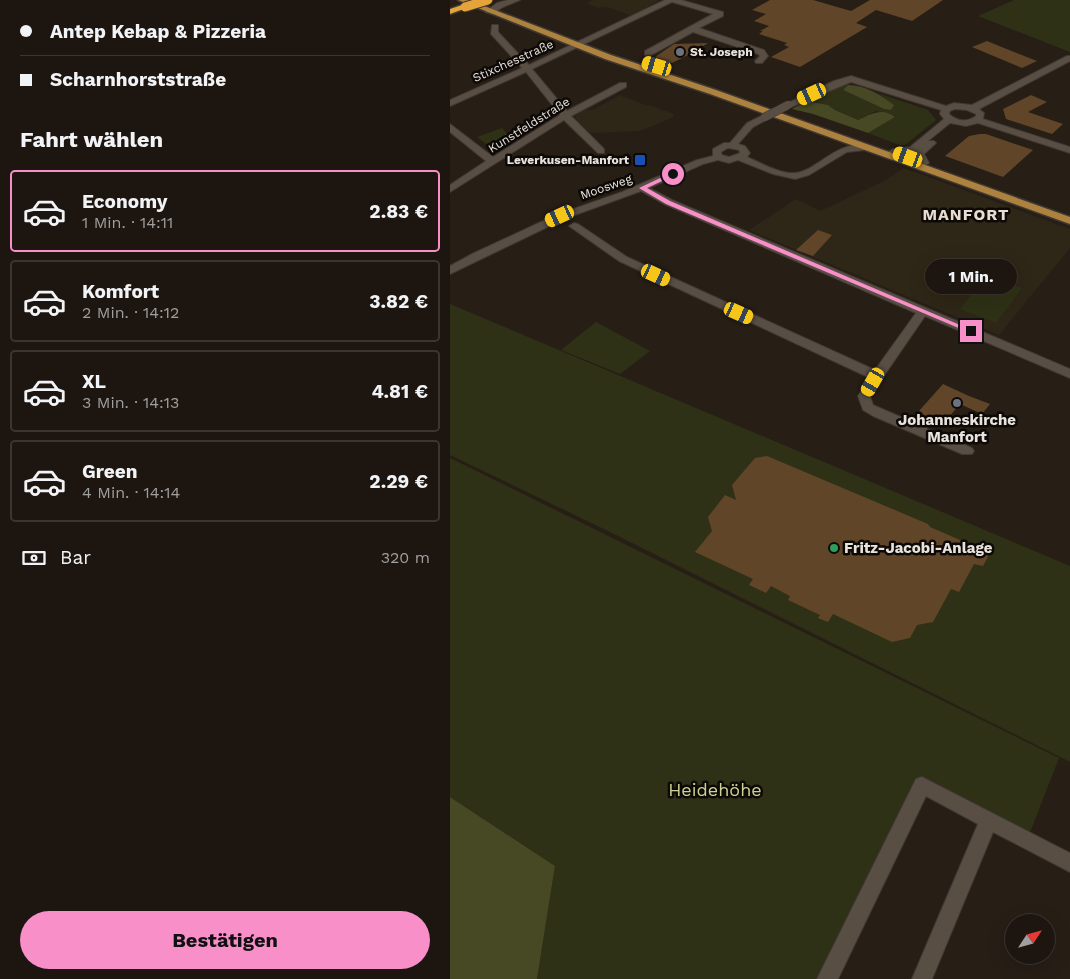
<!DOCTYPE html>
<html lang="de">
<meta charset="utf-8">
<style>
:root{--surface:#1d1610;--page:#251f19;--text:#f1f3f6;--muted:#a09f9f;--line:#3b3530;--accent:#f98fc9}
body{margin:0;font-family:"Work Sans",sans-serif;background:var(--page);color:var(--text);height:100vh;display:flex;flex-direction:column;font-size:19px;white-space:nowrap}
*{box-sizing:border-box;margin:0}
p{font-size:16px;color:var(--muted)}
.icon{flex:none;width:28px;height:28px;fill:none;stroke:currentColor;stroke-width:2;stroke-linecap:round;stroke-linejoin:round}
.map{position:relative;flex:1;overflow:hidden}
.details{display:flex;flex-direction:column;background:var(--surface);width:450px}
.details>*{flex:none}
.banner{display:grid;align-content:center;height:110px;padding:0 20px;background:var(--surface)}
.needle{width:32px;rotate:54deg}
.tools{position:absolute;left:555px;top:914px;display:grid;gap:10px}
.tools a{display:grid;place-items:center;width:50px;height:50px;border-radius:50%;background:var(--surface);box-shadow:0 5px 20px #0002,0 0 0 1px var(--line);font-size:25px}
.end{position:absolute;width:22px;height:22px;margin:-11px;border:6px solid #f98fc9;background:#111;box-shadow:0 0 0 2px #111}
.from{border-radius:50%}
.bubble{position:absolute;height:35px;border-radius:18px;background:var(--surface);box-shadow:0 5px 20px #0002,0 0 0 1px var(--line);font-size:16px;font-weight:700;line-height:35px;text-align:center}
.car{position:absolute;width:15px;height:30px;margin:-15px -8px;border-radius:6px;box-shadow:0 0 4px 1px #0007;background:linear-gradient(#f5c518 24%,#345 0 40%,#f5c518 0 76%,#345 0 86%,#f5c518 0)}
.banner b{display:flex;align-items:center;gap:18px;height:48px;font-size:19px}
.banner b+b{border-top:1px solid var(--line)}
.banner i{width:12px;height:12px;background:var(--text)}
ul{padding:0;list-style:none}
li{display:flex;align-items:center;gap:15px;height:82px;margin:0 10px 8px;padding:0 10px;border:2px solid var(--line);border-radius:5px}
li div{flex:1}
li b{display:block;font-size:19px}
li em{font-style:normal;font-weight:700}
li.selected{border-color:var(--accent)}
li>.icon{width:45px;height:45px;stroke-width:1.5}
h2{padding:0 20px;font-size:22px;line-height:60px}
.pay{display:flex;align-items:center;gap:12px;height:55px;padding:0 20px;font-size:19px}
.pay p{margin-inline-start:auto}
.cta{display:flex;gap:10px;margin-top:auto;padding:10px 20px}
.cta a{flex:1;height:58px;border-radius:30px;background:var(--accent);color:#111;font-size:20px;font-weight:700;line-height:58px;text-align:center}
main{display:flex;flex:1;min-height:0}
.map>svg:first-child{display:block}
.education{fill:#2e2616}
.green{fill:#2f3116}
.forest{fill:#464924}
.building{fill:#604529}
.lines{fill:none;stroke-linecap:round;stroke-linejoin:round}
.minor-casing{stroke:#403833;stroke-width:2}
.major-casing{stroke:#403833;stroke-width:3}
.highway-casing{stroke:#403833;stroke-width:3}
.minor{fill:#584e44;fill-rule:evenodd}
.major{fill:#ad823e;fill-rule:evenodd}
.highway{fill:#e5a43a;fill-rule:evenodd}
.minor-bridge-casing{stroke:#403833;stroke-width:9;stroke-linecap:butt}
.highway-bridge-casing{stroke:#403833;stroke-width:11;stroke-linecap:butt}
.minor-bridge{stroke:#584e44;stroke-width:8}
.highway-bridge{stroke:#e5a43a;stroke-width:9}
.route{fill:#f98fc9}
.worship-dot{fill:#6b7280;stroke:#0d0906;stroke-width:2}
.transit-dot{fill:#1a4fb4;stroke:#0d0906;stroke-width:2}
.leisure-dot{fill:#2e9e5b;stroke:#0d0906;stroke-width:2}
.labels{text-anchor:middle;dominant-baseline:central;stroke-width:5;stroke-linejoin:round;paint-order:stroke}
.far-poi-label{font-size:12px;font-weight:bold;fill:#e9e3dd;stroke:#0d0906;text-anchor:start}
.far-street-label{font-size:12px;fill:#e9e3dd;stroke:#0d0906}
.poi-label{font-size:15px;font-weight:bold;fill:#e9e3dd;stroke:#0d0906}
.far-district-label{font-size:16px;font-weight:bold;letter-spacing:1px;fill:#e9ddd1;stroke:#0d0906}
.near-park-label{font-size:18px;fill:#cdd392;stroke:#0d0906}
</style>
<main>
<section class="details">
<div class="banner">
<b><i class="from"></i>Antep Kebap &amp; Pizzeria</b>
<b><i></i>Scharnhorststraße</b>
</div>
<h2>Fahrt wählen</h2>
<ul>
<li class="selected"><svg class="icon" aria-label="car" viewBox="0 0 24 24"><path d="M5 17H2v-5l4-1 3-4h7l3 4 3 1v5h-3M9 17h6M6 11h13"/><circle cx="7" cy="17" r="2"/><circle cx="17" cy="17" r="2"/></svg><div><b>Economy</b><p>1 Min. · 14:11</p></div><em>2.83 €</em></li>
<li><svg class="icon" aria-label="car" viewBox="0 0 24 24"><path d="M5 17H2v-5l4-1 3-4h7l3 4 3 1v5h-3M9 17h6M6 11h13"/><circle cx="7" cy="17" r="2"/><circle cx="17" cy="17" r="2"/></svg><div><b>Komfort</b><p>2 Min. · 14:12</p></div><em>3.82 €</em></li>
<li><svg class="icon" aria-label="car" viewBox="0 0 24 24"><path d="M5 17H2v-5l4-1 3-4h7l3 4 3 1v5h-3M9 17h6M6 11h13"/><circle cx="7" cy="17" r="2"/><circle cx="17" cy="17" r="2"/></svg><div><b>XL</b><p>3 Min. · 14:13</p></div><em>4.81 €</em></li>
<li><svg class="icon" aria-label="car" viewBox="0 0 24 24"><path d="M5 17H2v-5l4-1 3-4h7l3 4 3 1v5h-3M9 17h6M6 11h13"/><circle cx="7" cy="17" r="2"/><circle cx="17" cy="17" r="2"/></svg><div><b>Green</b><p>4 Min. · 14:14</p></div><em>2.29 €</em></li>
</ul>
<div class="pay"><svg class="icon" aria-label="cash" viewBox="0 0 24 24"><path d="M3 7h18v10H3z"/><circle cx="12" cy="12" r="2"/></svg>Bar<p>320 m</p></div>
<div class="cta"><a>Bestätigen</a></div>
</section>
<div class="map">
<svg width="620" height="979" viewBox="0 0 620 979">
<rect width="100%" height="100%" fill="#271e16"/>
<g class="education">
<path d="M143,0H208V1L182,16L157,7L148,8L136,3Z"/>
<path d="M170,95L198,106L200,105L224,114L222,118L190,131L140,133L125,118L126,115L136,109L143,110Z"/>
<path d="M454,168L620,229V248L549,335L299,230L346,199L370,211L436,180Z"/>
</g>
<g class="green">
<path d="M564,0H620V52L528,16Z"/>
<path d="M391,85H398L393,90L434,109L441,110L443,105L427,93L478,110L486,120L455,145H449L418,133L445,117L426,111L408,120L385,110L378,105L357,101Z"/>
<path d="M52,128L62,139L40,147L27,137Z"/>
<path d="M537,275L572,288L546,323L510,309Z"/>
<path d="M0,304L620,566V762L156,530L0,455Z"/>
<path d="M146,322L200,351L170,374L111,350Z"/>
<path d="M0,458L609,758L579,835L469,778L370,979H87L105,866L0,797Z"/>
</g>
<g class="forest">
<path d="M398,85C416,85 430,95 444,105L441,110L434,109L393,90Z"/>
<path d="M357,101L378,105L385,110L408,120C421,114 432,107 445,117L418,133L363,114L342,109Z"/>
<path d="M0,797L105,866L87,979H0Z"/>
</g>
<g class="building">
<path d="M320,0H363L401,11L420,0H493L462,21L426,10L406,23L417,27L350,67L321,57L339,47L334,45L337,43L309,34L313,31H310L319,26L304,21L316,14L302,10Z"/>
<path d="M537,41L564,52L587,61L572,68L522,47Z"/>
<path d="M258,43L242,53L222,63L205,57L224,44Z"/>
<path d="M581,95L597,102L578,112L613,124L602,134L556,119L553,109Z"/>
<path d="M530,134H536L583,150L553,177L495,156L519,136Z"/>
<path d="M368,230L382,235L363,256L346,250Z"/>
<path d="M493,384L519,396L540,404L532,414L510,404L494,423L482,421L469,411Z"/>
<path d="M317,456L478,524L480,527L540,553L533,566L524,564L509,592L501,589L483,622L467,625L460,638L442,642L383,614L378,622L368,618L370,615L338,600L340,596L321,586L316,593L299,585L303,579L245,552L262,531L258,517L275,495L286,500L282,485L305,458Z"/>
</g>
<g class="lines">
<defs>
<g id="minor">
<path d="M58,0H70L53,7L42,14L35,12L47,3Z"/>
<path d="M215,0H231L273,12V16L249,28L314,50L318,56L312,63H306L305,61L310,56L308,54L243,32L201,55H195V51L263,14L222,2L82,69L117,111L170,83H176V87L121,116L154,149V153H148L114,120L0,192V185L36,161L0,132V124L43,157L110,115L76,72L0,106V100L72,68L41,34L42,25H48V32L79,65Z"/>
<path d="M617,56H620V61L529,109L534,113L533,119L620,147V153L528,123L516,126L500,123L478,141H484L486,143L474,154L479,163L474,166L471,165L464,153L466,151L443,155L438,152L443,149L460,147L494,119L490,114L491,110L401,82L341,107L334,105L384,81L401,76L496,106L504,103L522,105ZM505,109L517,110L526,114V116C516,123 507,121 499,114L500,111Z"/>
<path d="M315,114L319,117L318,119L303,127L288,144L295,146L300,153L297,157C311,163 330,174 345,173C363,172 381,148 405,145C411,145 415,143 420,147L415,150L397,152L359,175L345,179L323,174L288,160L279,163L268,160L253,164L199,188L222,200L620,369V378L475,316L420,396L423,405L522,448L524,451L522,454H512L423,416L413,410L408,396L420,378L169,261L119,226L124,223L128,224L177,257L425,370L466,313L214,204L191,191L114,219L0,274V266L22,254L106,215L172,192L247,160L263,156V149L274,143H280L297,123ZM278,148L289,150L290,153L279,157L272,155L271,152Z"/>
<path d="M472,777L620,853V872L543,832L482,979H462L528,824L476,796L388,979H367L466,779Z"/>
</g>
<path id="major" d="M8,0H19L161,55L266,90L620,217V224L260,94L155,59Z"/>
<path id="highway" d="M12,5L19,7L0,14V9Z"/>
</defs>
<use href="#minor" class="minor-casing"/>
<use href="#major" class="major-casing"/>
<use href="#highway" class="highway-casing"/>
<use href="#minor" class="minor"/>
<use href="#major" class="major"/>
<use href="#highway" class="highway"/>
<defs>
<path id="minor-bridge" d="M315,117L338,105"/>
<path id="highway-bridge" d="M15,7L38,0"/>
</defs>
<use href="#minor-bridge" class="minor-bridge-casing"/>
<use href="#highway-bridge" class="highway-bridge-casing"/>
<use href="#minor-bridge" class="minor-bridge"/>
<use href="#highway-bridge" class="highway-bridge"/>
</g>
<path class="route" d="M223,172L225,175L197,188L220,201L524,331L518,332L216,204L189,188Z"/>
<g class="worship-dot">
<circle cx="230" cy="52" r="5"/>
<circle cx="507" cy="403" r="5"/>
</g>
<rect class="transit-dot" x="184" y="154" width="12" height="12" rx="2.5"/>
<circle class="leisure-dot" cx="384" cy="548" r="5"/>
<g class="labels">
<g class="far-poi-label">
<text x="240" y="52">St. Joseph</text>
<text x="179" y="160" text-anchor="end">Leverkusen-Manfort</text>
</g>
<g class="far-street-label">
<text transform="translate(63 61) rotate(-24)">Stixchesstraße</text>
<text transform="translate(79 125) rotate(-32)">Kunstfeldstraße</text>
<text transform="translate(156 187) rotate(-19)">Moosweg</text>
</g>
<g class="poi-label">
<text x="507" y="420">Johanneskirche<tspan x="507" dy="17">Manfort</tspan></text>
<text x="394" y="548" text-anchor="start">Fritz-Jacobi-Anlage</text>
</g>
<g class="far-district-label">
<text x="516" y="214">MANFORT</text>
</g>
<g class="near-park-label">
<text x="265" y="789">Heidehöhe</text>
</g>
</g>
</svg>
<div class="tools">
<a><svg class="needle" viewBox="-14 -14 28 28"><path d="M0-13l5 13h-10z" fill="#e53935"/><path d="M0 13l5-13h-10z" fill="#a09f9f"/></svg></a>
</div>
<i class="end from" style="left:223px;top:174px"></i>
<i class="end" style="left:521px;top:331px"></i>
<div class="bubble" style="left:475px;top:259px;width:92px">1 Min.</div>
<i class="car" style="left:207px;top:66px;rotate:287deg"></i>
<i class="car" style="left:362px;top:94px;rotate:245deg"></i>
<i class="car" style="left:458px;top:157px;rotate:290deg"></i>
<i class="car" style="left:110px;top:216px;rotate:245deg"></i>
<i class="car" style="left:206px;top:275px;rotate:115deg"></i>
<i class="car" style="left:289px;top:313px;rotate:114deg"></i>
<i class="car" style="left:423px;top:382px;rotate:210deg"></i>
</div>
</main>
